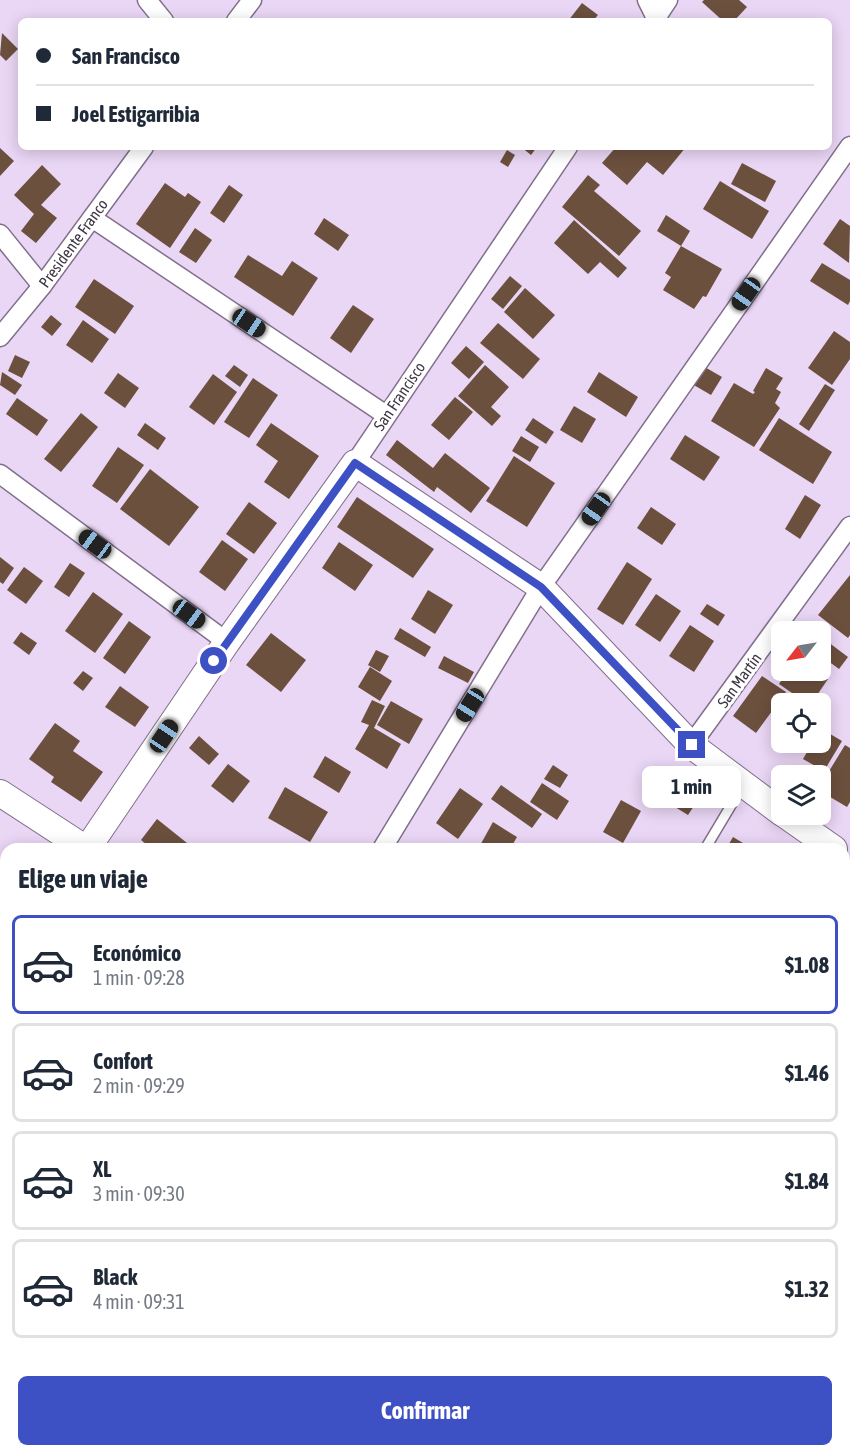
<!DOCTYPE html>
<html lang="es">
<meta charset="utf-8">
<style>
:root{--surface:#fff;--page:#f2f2f3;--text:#1f2937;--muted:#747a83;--line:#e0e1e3;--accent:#3d51c4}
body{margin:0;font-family:"Asap Condensed",sans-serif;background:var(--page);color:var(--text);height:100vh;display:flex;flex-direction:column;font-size:22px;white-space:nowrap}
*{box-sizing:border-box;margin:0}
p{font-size:20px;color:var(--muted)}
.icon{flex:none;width:33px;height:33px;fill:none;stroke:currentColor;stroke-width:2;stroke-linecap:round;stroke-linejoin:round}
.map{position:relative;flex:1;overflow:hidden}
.panel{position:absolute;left:0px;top:843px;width:850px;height:614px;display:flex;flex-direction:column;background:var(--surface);border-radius:18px 18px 0 0;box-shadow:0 3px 15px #0003}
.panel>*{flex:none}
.guide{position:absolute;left:18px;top:18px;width:814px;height:132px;border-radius:9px;box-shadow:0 3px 15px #0003;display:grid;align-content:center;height:132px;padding:0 18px;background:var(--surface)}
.needle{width:39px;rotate:239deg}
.tools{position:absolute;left:771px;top:621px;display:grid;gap:12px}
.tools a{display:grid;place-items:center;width:60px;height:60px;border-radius:9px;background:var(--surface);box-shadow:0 3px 15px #0003;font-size:30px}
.end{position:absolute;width:27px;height:27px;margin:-14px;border:8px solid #3d51c4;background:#fff;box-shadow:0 0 0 3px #fff}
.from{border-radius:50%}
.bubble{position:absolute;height:42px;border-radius:9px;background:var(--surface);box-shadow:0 3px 15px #0003;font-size:20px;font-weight:700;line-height:42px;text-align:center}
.car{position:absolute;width:18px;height:36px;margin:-18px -9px;border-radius:8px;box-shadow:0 0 4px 2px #0007;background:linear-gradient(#222 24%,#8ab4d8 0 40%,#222 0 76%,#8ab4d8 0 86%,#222 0)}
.guide b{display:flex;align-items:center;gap:21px;height:57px;font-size:22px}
.guide b+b{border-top:2px solid var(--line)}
.guide i{width:15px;height:15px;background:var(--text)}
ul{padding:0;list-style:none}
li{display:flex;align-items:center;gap:18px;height:99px;margin:0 12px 9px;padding:0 6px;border:3px solid var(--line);border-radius:9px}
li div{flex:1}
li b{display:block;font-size:22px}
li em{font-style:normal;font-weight:700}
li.selected{border-color:var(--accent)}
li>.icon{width:54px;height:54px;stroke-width:1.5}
h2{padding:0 18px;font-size:27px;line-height:72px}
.cta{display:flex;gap:12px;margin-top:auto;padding:12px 18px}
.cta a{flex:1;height:69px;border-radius:9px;background:var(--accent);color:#fff;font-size:24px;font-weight:700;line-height:69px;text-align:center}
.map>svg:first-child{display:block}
.building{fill:#6c503e}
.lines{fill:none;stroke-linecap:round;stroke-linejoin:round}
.lane-casing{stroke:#816f8b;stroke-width:12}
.street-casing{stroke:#816f8b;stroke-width:21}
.secondary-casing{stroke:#816f8b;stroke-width:28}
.lane{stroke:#fff;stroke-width:9}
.street{stroke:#fff;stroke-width:18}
.secondary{stroke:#fff;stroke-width:26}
.route{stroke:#3d51c4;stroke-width:8}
.labels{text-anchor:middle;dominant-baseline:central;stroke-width:6;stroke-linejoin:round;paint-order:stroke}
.street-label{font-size:16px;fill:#3f3743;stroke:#fff}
</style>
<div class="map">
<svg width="850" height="1456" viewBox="0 0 850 1456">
<rect width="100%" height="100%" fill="#ead6f5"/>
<g class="building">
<path d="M704,0H739L747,7L734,21H723L702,2Z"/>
<path d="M582,3L598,15L593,21H568Z"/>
<path d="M2,33L18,49L6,61L0,55Z"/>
<path d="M521,147H537L531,155Z"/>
<path d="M616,147H686L663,175L647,162L627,185L602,163Z"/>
<path d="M0,148L14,161L0,176Z"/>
<path d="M507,150L515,155L508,167L500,162Z"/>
<path d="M742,163L776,181L765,202L731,184Z"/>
<path d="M42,165L61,184L41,205L57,218L36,243L21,231L34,214L14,195Z"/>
<path d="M588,175L600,185L594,191L641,231L619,256L562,207Z"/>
<path d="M720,181L769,211L752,239L703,209Z"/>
<path d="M165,183L185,197L188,193L201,202L170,248L136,224Z"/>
<path d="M229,185L243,195L224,223L210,213Z"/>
<path d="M666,215L690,231L681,246L657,231Z"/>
<path d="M324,218L349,235L338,251L314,234Z"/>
<path d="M840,219L850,226L849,263L823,244Z"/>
<path d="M574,220L627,268L618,278L600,262L588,274L554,243Z"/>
<path d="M195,228L212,240L196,263L179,252Z"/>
<path d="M681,246L722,269L706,297L703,296L694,309L663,290L671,277L665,273Z"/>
<path d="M248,255L282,276L292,261L318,278L293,316L234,277Z"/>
<path d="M822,263L850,280V301L848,305L810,281Z"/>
<path d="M510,276L522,286L503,309L491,299Z"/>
<path d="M94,279L134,306L115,334L75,307Z"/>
<path d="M525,288L555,315L533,339L504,312Z"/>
<path d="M353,305L374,319L351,353L330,338Z"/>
<path d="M51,315L62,324L52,336L41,327Z"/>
<path d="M83,320L109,339L92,363L66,345Z"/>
<path d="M498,323L540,359L523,379L480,343Z"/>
<path d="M834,331L850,342V359L832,385L808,368Z"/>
<path d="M466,346L484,362L469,379L451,363Z"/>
<path d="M15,355L30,362L22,378L8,371Z"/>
<path d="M234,365L248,375L240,387L225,376Z"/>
<path d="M485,365L509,387L491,407L501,416L492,426L458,396Z"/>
<path d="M703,366L722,377L711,395L692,384Z"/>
<path d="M766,368L783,378L776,389L781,392L775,403L780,408L754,447L711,421L734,383L753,394L755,392L753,391Z"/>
<path d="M2,372L22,385L15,395L0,385Z"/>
<path d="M599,372L638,397L626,417L587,392Z"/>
<path d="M118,373L139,388L125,408L104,393Z"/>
<path d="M213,374L237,392L214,425L189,407Z"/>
<path d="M253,378L278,395L249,438L224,422Z"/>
<path d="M825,384L835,390L809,431L799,424Z"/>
<path d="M455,397L473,412L449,440L431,425Z"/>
<path d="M17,398L48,420L37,436L6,414Z"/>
<path d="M574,406L596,419L582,443L560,430Z"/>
<path d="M81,413L98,427L61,472L44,459Z"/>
<path d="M533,418L554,432L546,444L525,430Z"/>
<path d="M779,418L832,452L813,484L759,450Z"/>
<path d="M145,423L166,438L158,450L137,435Z"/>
<path d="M271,423L319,456L289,499L264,482L278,461L256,445Z"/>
<path d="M685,435L720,457L704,481L670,459Z"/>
<path d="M521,436L539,447L530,462L512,451Z"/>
<path d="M397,440L433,468L445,453L490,488L471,513L437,487L434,492L386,455Z"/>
<path d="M118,447L144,465L117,503L92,486Z"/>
<path d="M514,456L555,483L527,527L486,501Z"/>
<path d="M150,469L199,507L169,546L120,509Z"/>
<path d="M805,495L821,505L800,539L785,529Z"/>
<path d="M357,497L434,549L413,578L337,527Z"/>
<path d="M249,502L277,523L254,554L226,534Z"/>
<path d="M651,507L676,524L662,545L637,528Z"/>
<path d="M222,540L248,559L225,591L199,572Z"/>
<path d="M339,542L373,565L355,591L322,568Z"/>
<path d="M0,557L14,568L3,584L0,582Z"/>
<path d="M627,562L652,579L623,625L597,609Z"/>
<path d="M70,563L85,573L69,597L54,587Z"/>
<path d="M24,567L43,581L26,604L7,590Z"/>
<path d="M850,575V635L848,638L818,615Z"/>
<path d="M428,590L453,605L435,634L411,619Z"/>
<path d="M93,592L123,614L95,653L65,631Z"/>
<path d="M656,594L681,611L660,642L635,625Z"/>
<path d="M707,604L725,615L718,626L700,614Z"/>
<path d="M129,621L151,637L125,674L103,658Z"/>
<path d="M690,625L714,641L694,672L669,656Z"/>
<path d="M400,628L431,647L425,657L394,639Z"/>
<path d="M21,632L37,643L29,655L13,643Z"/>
<path d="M271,633L306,660L281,692L246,665Z"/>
<path d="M820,636L848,657L839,669L820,655Z"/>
<path d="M376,650L389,656L380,672L368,665Z"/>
<path d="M444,656L474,672L468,683L438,668Z"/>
<path d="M370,667L392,681L380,701L358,687Z"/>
<path d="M788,670H817L828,679L811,704H808L779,684Z"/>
<path d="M83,671L93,678L83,691L73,683Z"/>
<path d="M762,676L786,692L756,733L733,716Z"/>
<path d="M120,686L149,707L135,727L105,707Z"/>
<path d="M372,700L385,706L374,728L401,744L387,769L355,749L369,725L361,722Z"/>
<path d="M391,701L423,719L409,744L377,725Z"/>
<path d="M55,723L80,741L73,751L103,772L81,802L51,782L54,777L29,759Z"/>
<path d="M820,728L842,741L824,771L803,759L813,742H820Z"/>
<path d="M199,736L219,754L209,765L189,748Z"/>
<path d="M845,745L850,748V802L847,807L820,791V786Z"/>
<path d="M325,756L351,772L339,793L313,777Z"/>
<path d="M228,764L250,781L233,803L211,786Z"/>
<path d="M553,765L568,775L560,788L544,779Z"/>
<path d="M668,773L678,780L681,775L696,785L693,788L702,794L688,815L654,794Z"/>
<path d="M542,783L569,801L557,820L530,802Z"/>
<path d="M501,785L542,814L532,828L491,799Z"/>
<path d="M285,787L328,812L310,842L268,818Z"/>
<path d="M460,788L483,804L458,839L436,823Z"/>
<path d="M621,800L641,811L623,843L603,832Z"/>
<path d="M157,819L192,847L190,849H152L141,840Z"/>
<path d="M493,822L517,837L510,849H478Z"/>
<path d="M733,837L753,849H726Z"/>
<path d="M844,913L850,917V934L844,943Z"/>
<path d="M6,1026V1045L0,1041V1034Z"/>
<path d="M0,1057L6,1062V1089L0,1097Z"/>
<path d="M844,1216L850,1220V1256L844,1252Z"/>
<path d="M850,1403V1447L844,1444V1417Z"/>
<path d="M68,1450H98L95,1456H77Z"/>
<path d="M112,1450H141L147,1455L116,1456L111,1452Z"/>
<path d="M498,1450H536L540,1453L538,1456H498L496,1454Z"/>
<path d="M794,1450H819L816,1456H791Z"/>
<path d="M821,1450H843L850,1454V1456H819Z"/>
</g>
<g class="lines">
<defs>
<g id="lane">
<path d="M705,849L742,787"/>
<path d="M368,1456L371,1450"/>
</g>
<g id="street">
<path d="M147,0L164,21"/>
<path d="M647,0L656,18L659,21"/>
<path d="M236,21L252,0"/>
<path d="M654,21L668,0"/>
<path d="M92,218L386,415"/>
<path d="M0,234L42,286"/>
<path d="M0,337L42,286L144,147"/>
<path d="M355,463L568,147"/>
<path d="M0,474L227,642"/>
<path d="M691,745L850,526"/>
<path d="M382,849L541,587L850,146"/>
<path d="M0,985L6,976"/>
<path d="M844,1015L850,1005"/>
<path d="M844,1329L850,1320"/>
<path d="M844,1365L850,1367"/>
<path d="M0,1454L6,1444"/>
<path d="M249,1456L252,1450"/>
<path d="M576,1456L579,1450"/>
<path d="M773,1456L776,1450"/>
</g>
<g id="secondary">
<path d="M0,793L86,849"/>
<path d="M784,814L834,849"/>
<path d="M87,849L227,642L355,463L541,587L691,745L782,813"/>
</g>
</defs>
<use href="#lane" class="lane-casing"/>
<use href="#street" class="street-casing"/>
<use href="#secondary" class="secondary-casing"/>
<use href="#lane" class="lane"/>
<use href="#street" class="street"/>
<use href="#secondary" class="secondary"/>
</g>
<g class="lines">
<path class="route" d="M214,661L355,463L541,587L692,745"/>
</g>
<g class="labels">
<g class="street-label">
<text transform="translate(73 243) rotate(-54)">Presidente Franco</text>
<text transform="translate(399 396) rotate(-56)">San Francisco</text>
<text transform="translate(739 680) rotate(-54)">San Martín</text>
</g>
</g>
</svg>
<div class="tools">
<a><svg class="needle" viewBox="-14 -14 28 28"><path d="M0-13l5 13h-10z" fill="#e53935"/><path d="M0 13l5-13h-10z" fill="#747a83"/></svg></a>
<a><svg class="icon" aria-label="locate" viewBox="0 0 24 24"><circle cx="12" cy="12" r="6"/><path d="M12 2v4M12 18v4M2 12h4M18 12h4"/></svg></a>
<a><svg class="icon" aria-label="layers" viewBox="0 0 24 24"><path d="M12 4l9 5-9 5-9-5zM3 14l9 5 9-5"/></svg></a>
</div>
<i class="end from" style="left:214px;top:661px"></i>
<i class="end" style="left:692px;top:745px"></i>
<div class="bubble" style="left:642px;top:766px;width:99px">1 min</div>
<i class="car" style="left:746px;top:294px;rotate:215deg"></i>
<i class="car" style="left:249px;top:323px;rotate:124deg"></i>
<i class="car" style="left:596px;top:509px;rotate:215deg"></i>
<i class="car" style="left:95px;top:544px;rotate:306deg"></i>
<i class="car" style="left:189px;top:614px;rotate:126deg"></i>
<i class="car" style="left:470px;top:705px;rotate:212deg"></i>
<i class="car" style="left:164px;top:736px;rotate:34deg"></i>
<div class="guide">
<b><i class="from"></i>San Francisco</b>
<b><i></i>Joel Estigarribia</b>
</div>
<section class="panel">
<h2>Elige un viaje</h2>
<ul>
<li class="selected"><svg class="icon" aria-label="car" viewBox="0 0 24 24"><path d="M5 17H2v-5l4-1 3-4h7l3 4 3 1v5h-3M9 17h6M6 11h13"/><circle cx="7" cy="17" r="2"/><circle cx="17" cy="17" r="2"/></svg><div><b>Económico</b><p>1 min · 09:28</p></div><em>$1.08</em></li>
<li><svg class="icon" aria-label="car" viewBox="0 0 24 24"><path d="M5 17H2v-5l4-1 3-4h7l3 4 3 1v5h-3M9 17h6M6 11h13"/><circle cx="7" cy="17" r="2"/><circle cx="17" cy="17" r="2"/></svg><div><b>Confort</b><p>2 min · 09:29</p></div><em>$1.46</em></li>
<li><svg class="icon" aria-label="car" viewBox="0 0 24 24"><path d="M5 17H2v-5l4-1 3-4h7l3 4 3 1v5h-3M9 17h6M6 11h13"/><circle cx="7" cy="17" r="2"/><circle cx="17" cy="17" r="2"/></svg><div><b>XL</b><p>3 min · 09:30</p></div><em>$1.84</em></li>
<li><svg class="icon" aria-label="car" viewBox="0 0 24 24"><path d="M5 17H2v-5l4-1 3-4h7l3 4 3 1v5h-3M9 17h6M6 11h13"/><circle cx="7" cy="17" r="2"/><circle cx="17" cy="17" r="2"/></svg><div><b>Black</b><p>4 min · 09:31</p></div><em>$1.32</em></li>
</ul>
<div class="cta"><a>Confirmar</a></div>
</section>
</div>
